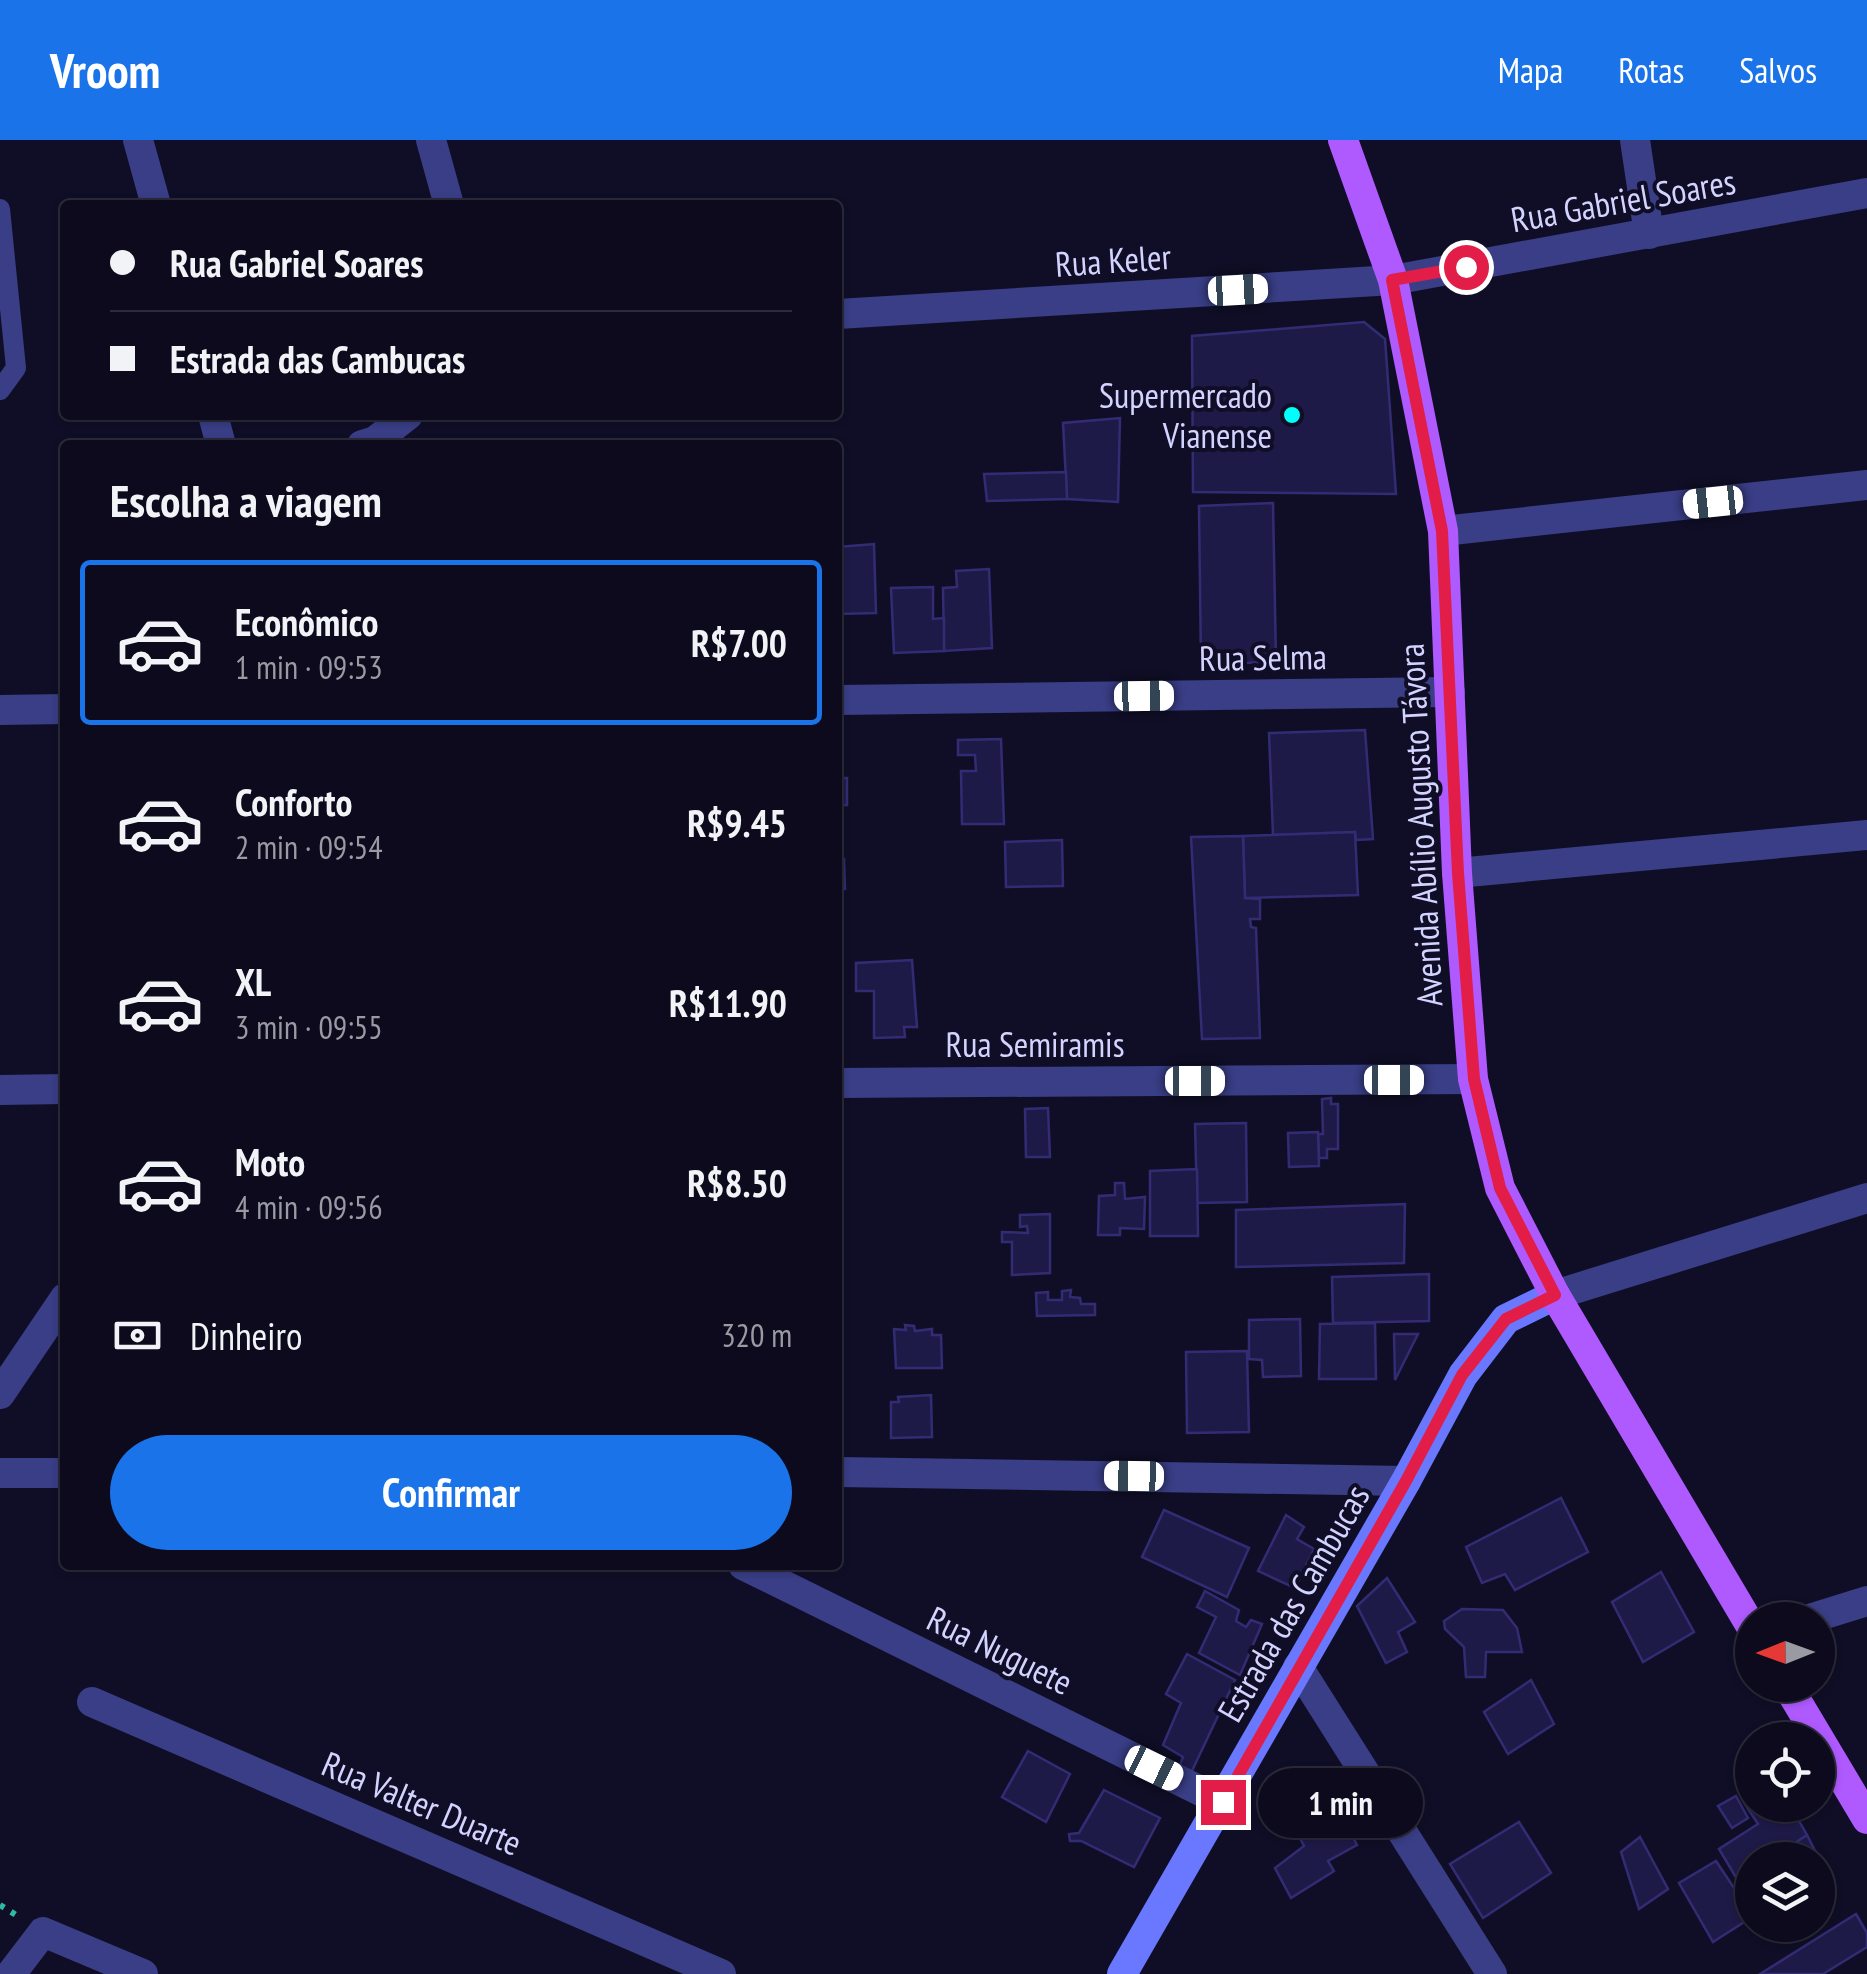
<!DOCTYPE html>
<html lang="pt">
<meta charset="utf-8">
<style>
:root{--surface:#0c0a1c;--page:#1a1829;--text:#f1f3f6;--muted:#9a9aa3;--line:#2c2b3b;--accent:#1a73e8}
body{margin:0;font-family:"PT Sans Narrow",sans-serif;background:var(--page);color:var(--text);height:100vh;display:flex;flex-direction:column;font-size:38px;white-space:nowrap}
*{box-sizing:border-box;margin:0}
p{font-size:32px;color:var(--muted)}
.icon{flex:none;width:55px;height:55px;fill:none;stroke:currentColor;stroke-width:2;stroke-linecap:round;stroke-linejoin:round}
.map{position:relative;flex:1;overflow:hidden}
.side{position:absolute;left:60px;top:300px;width:782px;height:1130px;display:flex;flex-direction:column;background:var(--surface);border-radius:10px;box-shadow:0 2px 8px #0004,0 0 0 2px var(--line)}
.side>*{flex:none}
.guide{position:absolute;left:60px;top:60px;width:782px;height:220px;border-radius:10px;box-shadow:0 2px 8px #0004,0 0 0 2px var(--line);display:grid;align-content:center;height:220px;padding:0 50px;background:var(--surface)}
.needle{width:65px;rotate:269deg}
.fabs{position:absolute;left:1735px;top:1462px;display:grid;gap:20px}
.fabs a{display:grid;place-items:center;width:100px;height:100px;border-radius:50%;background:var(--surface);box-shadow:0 2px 8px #0004,0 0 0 2px var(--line);font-size:50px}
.end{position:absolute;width:45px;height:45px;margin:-22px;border:12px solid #e11d48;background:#fff;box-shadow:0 0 0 5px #fff}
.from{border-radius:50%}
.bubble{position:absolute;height:70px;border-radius:35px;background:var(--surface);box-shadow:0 2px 8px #0004,0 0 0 2px var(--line);font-size:32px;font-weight:800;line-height:70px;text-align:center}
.car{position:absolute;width:30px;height:60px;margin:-30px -15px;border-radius:12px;box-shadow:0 0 8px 2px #0007;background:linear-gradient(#fff 24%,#345 0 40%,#fff 0 76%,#345 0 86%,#fff 0)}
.guide b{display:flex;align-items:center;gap:35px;height:95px;font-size:38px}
.guide b+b{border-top:2px solid var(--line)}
.guide i{width:25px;height:25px;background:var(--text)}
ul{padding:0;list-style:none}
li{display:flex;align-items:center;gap:30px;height:165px;margin:0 20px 15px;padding:0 30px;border:5px solid transparent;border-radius:10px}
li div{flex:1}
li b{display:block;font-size:38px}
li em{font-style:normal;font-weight:800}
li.active{border-color:var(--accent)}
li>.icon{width:90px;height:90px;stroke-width:1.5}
h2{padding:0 50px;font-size:45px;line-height:120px}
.pay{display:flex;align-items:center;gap:25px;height:110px;padding:0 50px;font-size:38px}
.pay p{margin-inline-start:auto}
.button{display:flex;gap:20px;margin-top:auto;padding:20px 50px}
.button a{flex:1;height:115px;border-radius:60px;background:var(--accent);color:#fff;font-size:40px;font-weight:800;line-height:115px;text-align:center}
header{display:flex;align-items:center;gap:60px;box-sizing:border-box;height:140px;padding:0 50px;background:var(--accent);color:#fff}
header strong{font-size:48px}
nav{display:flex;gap:55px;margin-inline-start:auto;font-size:35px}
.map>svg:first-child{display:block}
.building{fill:#1e1a47;stroke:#322c74;stroke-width:2.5}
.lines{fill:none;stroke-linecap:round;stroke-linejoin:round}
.path{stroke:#2dbaa1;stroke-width:6;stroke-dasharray:5 8;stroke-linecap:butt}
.lane{stroke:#393e86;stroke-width:20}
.street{stroke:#393e86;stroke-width:30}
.secondary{stroke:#6a77ff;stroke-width:30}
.primary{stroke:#af5aff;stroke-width:30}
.route{stroke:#e11d48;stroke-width:12}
.poi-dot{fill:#00fefb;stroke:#100e26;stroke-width:4}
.labels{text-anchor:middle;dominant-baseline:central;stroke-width:8;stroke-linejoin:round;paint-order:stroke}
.street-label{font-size:35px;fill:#d3d3ff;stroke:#100e26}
.poi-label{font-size:35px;fill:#d3d3ff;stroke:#100e26;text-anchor:end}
</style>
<header>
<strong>Vroom</strong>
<nav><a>Mapa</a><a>Rotas</a><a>Salvos</a></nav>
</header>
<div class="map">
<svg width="1867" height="1834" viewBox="0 0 1867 1834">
<rect width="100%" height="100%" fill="#100e26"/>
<g class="building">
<path d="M1364,182L1385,199L1396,354L1193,352L1192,196Z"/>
<path d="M1120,278L1118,362L1067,359L1063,283Z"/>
<path d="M1066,332L1067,359L987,361L984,334Z"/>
<path d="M1273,363L1276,521L1201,526L1199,366Z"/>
<path d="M874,404L876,473L838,474V407Z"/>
<path d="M989,429L992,508L944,511L943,448L957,447L956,431Z"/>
<path d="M933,447V479L944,478V511L894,513L891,448Z"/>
<path d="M1365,590L1373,699L1356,700L1355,692L1273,695L1269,593Z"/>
<path d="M1001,599L1004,684H962L961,631H976L975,615H958V600Z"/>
<rect x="838" y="638" width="9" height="27"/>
<path d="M1355,692L1358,755L1245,758L1243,696Z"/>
<path d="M1243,696L1245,758L1260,759V779H1250L1251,787L1256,788L1260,898L1202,899L1191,697Z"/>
<path d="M1062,700L1063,746L1006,747L1005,702Z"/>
<path d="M838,719H844L845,749H838Z"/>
<path d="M912,820L917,887H904L905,897L874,898V851H856V823Z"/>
<path d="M1331,958V964H1338V1009H1327V1018H1319L1318,994H1323L1322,959Z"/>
<path d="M1048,968L1050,1017H1026L1025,969Z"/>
<path d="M1246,983L1247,1062L1197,1063L1195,984Z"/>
<path d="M1318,992L1319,1026L1289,1027L1288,993Z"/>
<path d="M1197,1029L1198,1096H1150V1031Z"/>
<path d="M1115,1043H1124L1125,1059L1145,1057L1144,1089L1120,1088V1095H1098L1099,1056L1115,1055Z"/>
<path d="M1405,1064L1404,1123L1236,1127V1070Z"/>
<path d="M1050,1074V1133L1012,1135V1102H1002V1092L1028,1093L1027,1086L1020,1087V1075Z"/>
<path d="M1429,1134V1181L1333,1183L1332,1137Z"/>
<path d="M1071,1150L1070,1157L1080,1158L1081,1164H1095V1175L1037,1176L1036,1153L1048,1152V1160H1062V1151Z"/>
<path d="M1300,1179L1301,1236L1263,1237L1262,1220L1249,1219V1180Z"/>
<path d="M1375,1183L1376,1239H1319L1320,1184Z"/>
<path d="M905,1185L914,1186L915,1191L932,1189V1195H941L942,1228H896L894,1189L906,1190Z"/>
<path d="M1394,1194H1418L1395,1240Z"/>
<path d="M1247,1211L1249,1292L1187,1293L1186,1212Z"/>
<path d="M931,1255L932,1297L891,1298V1262H899L898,1257Z"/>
<path d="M1561,1358L1588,1412L1515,1450L1505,1434L1482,1443L1466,1407Z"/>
<path d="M1164,1370L1249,1408L1227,1457L1142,1417Z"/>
<path d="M1286,1375L1304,1387L1297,1399L1314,1409L1295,1448L1258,1431Z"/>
<path d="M1661,1432L1694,1492L1643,1522L1612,1462Z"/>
<path d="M1387,1438L1415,1482L1398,1492L1407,1512L1386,1523L1357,1466Z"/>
<path d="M1205,1451L1239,1470L1236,1481L1246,1487L1251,1480L1262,1484L1240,1535L1199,1513L1216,1477L1197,1467Z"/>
<path d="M1462,1469L1503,1470L1517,1488L1522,1512H1486L1485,1537H1466L1464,1507L1445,1489L1444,1481Z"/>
<path d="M1187,1514L1235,1540L1191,1633L1179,1628L1183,1617L1163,1605L1181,1563L1166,1554Z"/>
<path d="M1531,1540L1554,1584L1508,1614L1484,1572Z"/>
<path d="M1028,1611L1070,1634L1046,1682L1002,1657Z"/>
<path d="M1104,1650L1160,1678L1134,1727L1081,1701H1070L1069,1694L1079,1693Z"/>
<path d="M1328,1650L1357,1705L1328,1721L1334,1731L1291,1758L1275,1728L1304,1706L1287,1673Z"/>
<path d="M1752,1655V1665H1790L1807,1695L1770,1720H1752V1732L1738,1741L1719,1709L1758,1684L1743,1661Z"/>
<path d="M1736,1656L1748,1678L1732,1688L1718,1666Z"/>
<path d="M1519,1682L1551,1733L1483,1778L1450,1724Z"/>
<path d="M1807,1695L1825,1730L1818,1735V1720H1770Z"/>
<path d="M1640,1697L1668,1749L1639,1769L1621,1712Z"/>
<path d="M1716,1721L1734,1748L1752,1738V1777L1713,1802L1679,1743Z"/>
<path d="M1856,1774L1867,1793V1807L1823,1834H1760Z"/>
</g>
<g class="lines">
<path class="path" d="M0,1765L16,1775"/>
<path class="lane" d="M0,69L16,228L0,250"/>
<g class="street">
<path d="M138,0L156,65"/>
<path d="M431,0L449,65"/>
<path d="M1635,0L1649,94"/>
<path d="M838,174L1393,140L1867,53"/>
<path d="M213,275L221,305"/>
<path d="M362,305L375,301L408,275"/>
<path d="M1443,391L1867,345"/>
<path d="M838,560L1450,552"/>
<path d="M0,570L65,569"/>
<path d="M1457,733L1867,695"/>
<path d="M838,943L1473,939"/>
<path d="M0,950L65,949"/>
<path d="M1555,1155L1867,1058"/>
<path d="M0,1254L65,1158"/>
<path d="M838,1332L1406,1341"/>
<path d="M0,1333H65"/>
<path d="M743,1425L1223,1662"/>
<path d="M1806,1480L1867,1461"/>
<path d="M1298,1527L1492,1834"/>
<path d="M92,1562L721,1834"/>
<path d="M11,1834L43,1792L143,1834"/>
</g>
<path class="secondary" d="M1122,1834L1406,1341L1463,1235L1506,1179L1555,1155"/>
<g class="primary">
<path d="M1343,0L1393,140L1443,391L1457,733L1473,939L1500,1048L1555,1155L1752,1488"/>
<path d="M1787,1545L1867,1679"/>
</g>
</g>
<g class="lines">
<path class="route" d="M1223,1662L1406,1341L1462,1235L1506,1179L1555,1155L1500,1048L1474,939L1458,733L1442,391L1392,140L1466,127"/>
</g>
<circle class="poi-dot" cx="1292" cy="275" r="10"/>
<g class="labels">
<g class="street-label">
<text transform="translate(1623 60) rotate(-10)">Rua Gabriel Soares</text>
<text transform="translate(1113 120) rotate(-4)">Rua Keler</text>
<text transform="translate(1263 517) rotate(-1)">Rua Selma</text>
<text transform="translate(1420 685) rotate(-93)">Avenida Abílio Augusto Távora</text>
<text x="1035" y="904">Rua Semiramis</text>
<text transform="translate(1293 1463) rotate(-60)">Estrada das Cambucas</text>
<text transform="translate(1000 1510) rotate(26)">Rua Nuguete</text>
<text transform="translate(422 1663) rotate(23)">Rua Valter Duarte</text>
</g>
<g class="poi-label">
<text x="1272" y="255">Supermercado<tspan x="1272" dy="40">Vianense</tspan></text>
</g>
</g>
</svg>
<div class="fabs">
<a><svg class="needle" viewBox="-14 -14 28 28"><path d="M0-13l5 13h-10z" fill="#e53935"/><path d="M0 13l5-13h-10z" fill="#9a9aa3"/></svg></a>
<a><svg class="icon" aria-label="locate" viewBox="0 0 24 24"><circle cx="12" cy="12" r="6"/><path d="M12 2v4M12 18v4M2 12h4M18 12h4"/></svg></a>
<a><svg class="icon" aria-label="layers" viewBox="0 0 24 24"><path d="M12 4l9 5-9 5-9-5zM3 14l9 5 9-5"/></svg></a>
</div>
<i class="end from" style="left:1466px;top:127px"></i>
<i class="end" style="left:1223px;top:1662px"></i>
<div class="bubble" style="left:1258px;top:1628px;width:165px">1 min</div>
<i class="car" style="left:1238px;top:150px;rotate:87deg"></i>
<i class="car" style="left:1713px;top:362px;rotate:264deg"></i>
<i class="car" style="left:1144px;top:556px;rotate:89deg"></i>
<i class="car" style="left:1394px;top:940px;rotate:90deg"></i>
<i class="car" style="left:1195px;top:941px;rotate:90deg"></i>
<i class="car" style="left:1134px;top:1336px;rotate:271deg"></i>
<i class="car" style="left:1154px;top:1628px;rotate:116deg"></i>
<div class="guide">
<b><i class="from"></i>Rua Gabriel Soares</b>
<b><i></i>Estrada das Cambucas</b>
</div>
<section class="side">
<h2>Escolha a viagem</h2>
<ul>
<li class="active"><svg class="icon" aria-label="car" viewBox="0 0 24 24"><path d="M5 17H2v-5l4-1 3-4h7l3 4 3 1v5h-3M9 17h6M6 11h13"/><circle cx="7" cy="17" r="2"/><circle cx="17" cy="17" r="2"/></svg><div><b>Econômico</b><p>1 min · 09:53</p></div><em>R$7.00</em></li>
<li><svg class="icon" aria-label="car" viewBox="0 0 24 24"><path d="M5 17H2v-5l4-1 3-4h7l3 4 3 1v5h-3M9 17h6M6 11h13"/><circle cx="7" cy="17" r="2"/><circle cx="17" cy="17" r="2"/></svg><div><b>Conforto</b><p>2 min · 09:54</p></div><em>R$9.45</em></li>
<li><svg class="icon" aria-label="car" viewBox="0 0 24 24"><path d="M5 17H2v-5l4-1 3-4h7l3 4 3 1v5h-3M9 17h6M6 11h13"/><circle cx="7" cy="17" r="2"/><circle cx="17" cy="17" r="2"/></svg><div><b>XL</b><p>3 min · 09:55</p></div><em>R$11.90</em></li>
<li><svg class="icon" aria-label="car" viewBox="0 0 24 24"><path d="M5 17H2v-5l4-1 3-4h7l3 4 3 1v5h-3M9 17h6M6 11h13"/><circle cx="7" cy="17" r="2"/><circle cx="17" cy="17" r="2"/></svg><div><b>Moto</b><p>4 min · 09:56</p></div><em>R$8.50</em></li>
</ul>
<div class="pay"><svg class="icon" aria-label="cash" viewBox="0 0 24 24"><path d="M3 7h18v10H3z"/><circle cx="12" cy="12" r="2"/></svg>Dinheiro<p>320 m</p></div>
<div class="button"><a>Confirmar</a></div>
</section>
</div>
